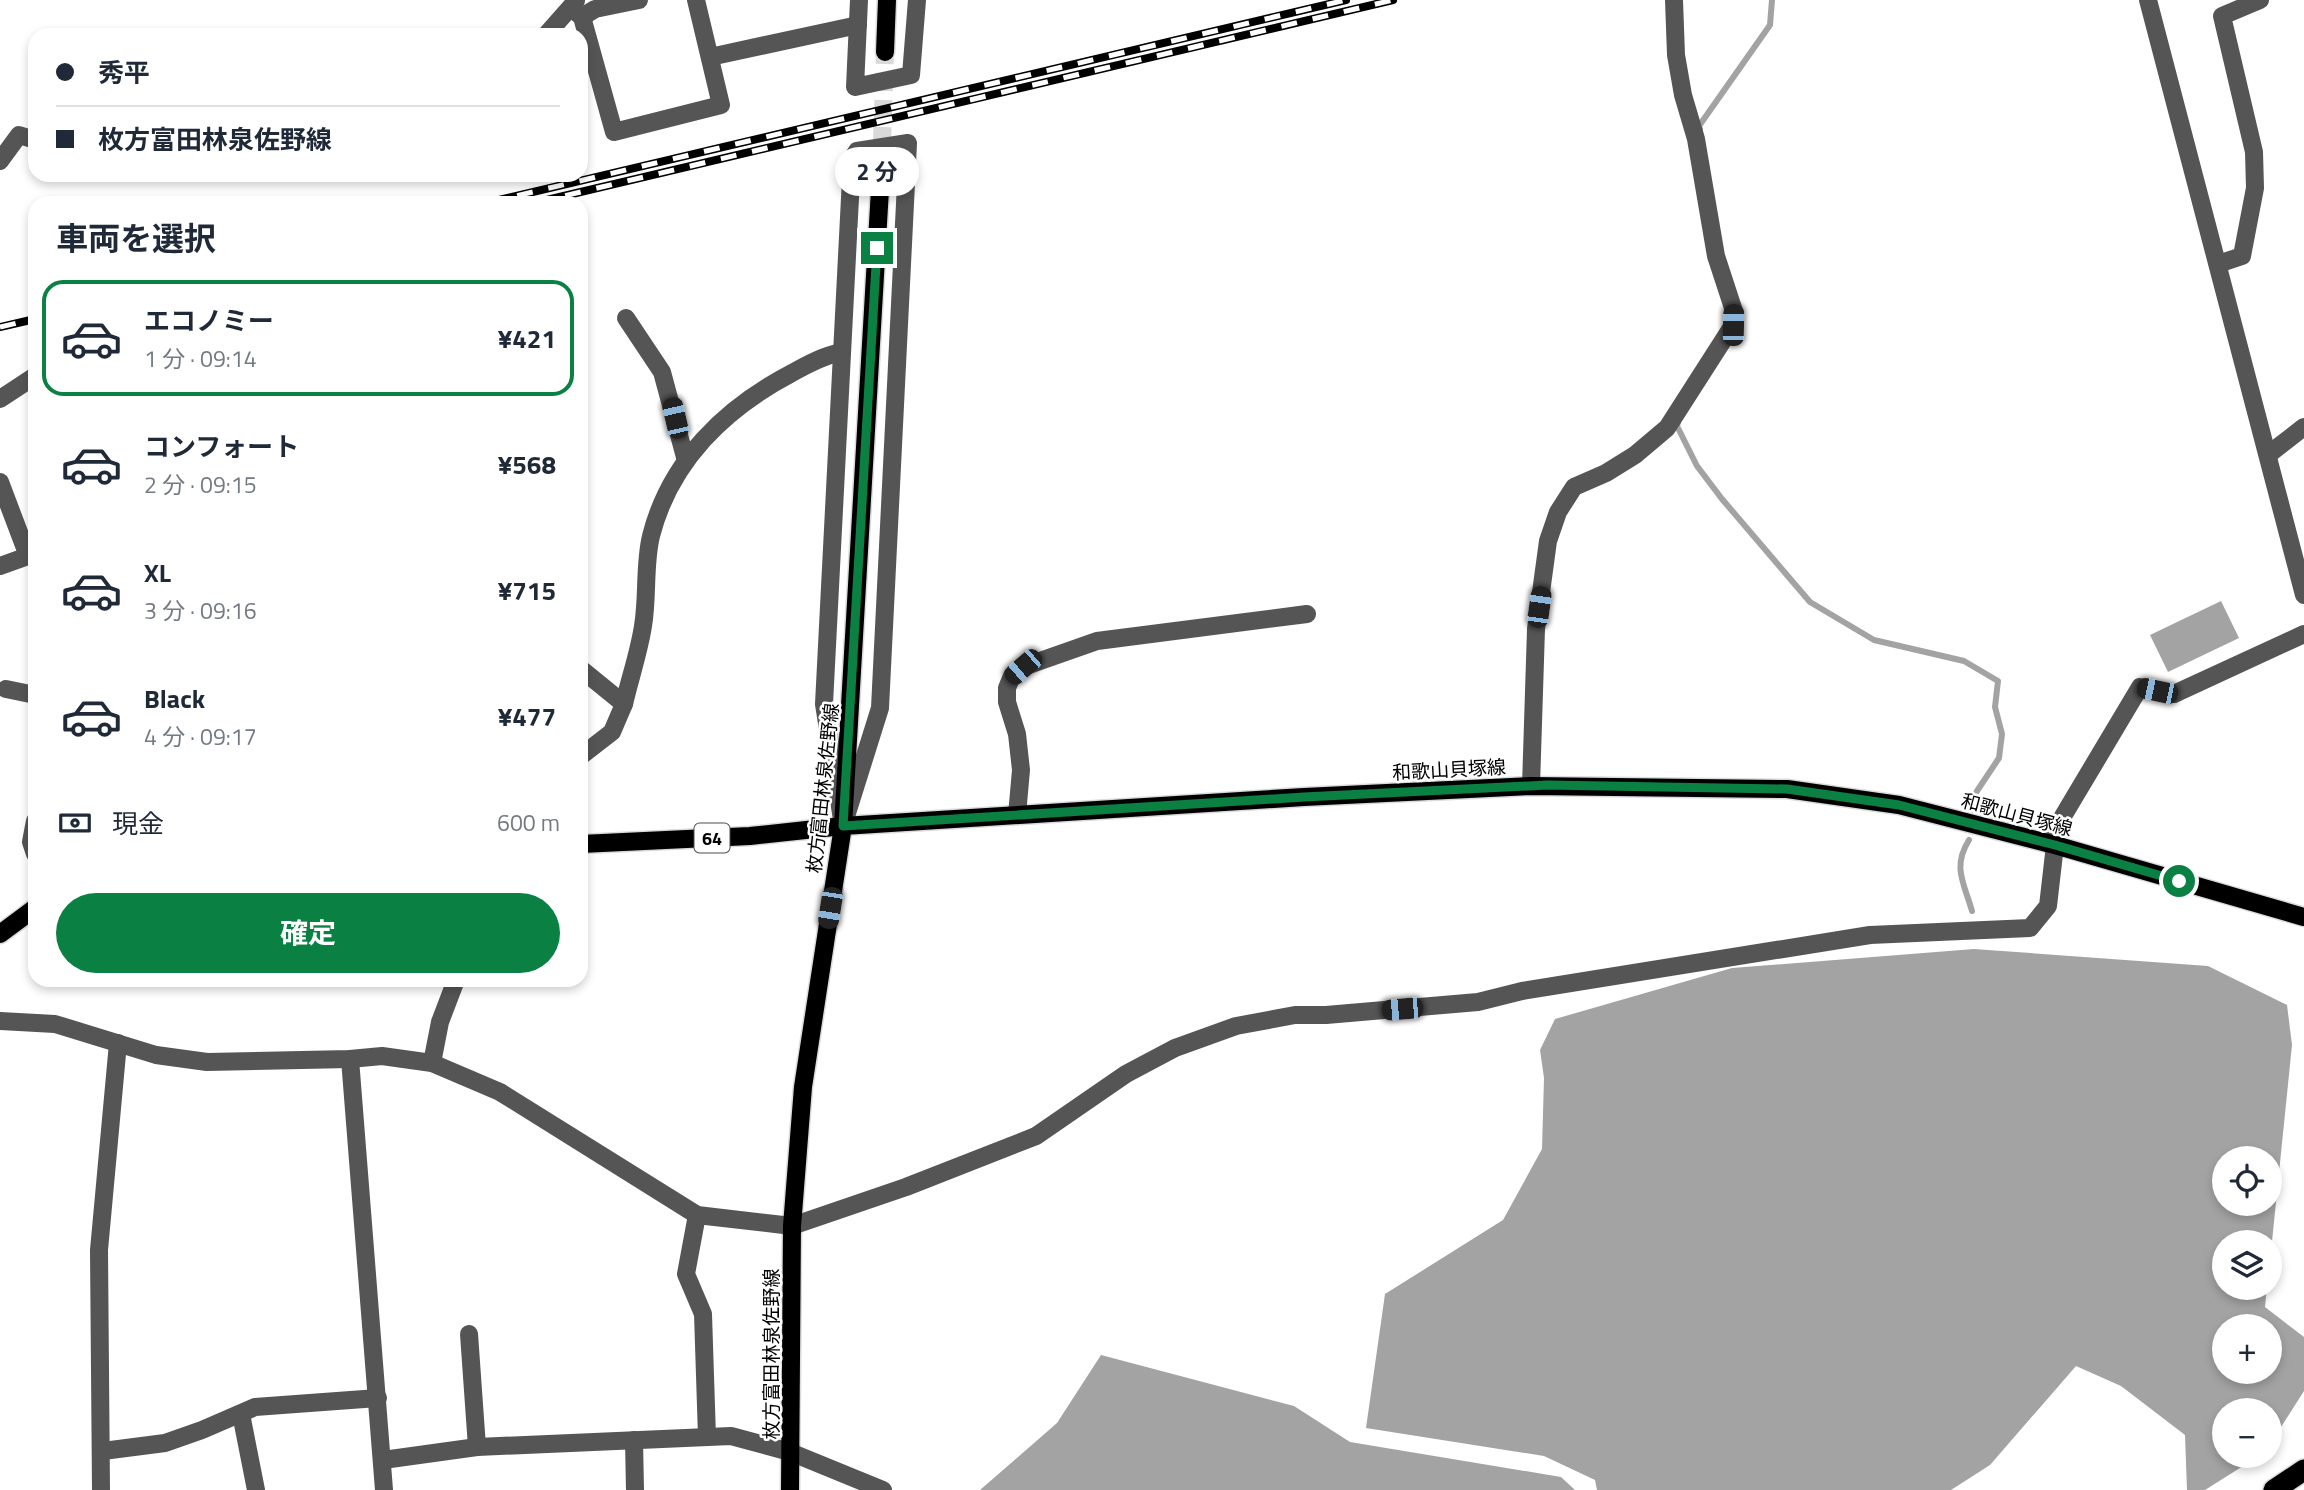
<!DOCTYPE html>
<html lang="ja">
<meta charset="utf-8">
<style>
:root{--surface:#fff;--page:#f2f2f3;--text:#1f2937;--muted:#747a83;--line:#e0e1e3;--accent:#0b8043}
body{margin:0;font-family:"Titillium Web","Noto Sans JP",sans-serif;background:var(--page);color:var(--text);height:100vh;display:flex;flex-direction:column;font-size:26px;white-space:nowrap}
*{box-sizing:border-box;margin:0}
p{font-size:23px;color:var(--muted)}
.icon{flex:none;width:38px;height:38px;fill:none;stroke:currentColor;stroke-width:2;stroke-linecap:round;stroke-linejoin:round}
.map{position:relative;flex:1;overflow:hidden}
.side{position:absolute;left:28px;top:196px;width:560px;height:791px;display:flex;flex-direction:column;background:var(--surface);border-radius:21px;box-shadow:0 4px 10px #0003}
.side>*{flex:none}
.guide{position:absolute;left:28px;top:28px;width:560px;height:154px;border-radius:21px;box-shadow:0 4px 10px #0003;display:grid;align-content:center;height:154px;padding:0 28px;background:var(--surface)}
.buttons{position:absolute;left:2212px;top:1146px;display:grid;gap:14px}
.buttons a{display:grid;place-items:center;width:70px;height:70px;border-radius:50%;background:var(--surface);box-shadow:0 4px 10px #0003;font-size:35px}
.end{position:absolute;width:32px;height:32px;margin:-16px;border:9px solid #0b8043;background:#fff;box-shadow:0 0 0 4px #fff}
.from{border-radius:50%}
.bubble{position:absolute;height:49px;border-radius:24px;background:var(--surface);box-shadow:0 4px 10px #0003;font-size:23px;font-weight:700;line-height:49px;text-align:center}
.car{position:absolute;width:21px;height:42px;margin:-21px -10px;border-radius:9px;box-shadow:0 0 5px 2px #0007;background:linear-gradient(#222 24%,#8ab4d8 0 40%,#222 0 76%,#8ab4d8 0 86%,#222 0)}
.guide b{display:flex;align-items:center;gap:24px;height:66px;font-size:26px}
.guide b+b{border-top:2px solid var(--line)}
.guide i{width:18px;height:18px;background:var(--text)}
ul{padding:0;list-style:none}
li{display:flex;align-items:center;gap:21px;height:116px;margin:0 14px 10px;padding:0 14px;border:4px solid transparent;border-radius:21px}
li div{flex:1}
li b{display:block;font-size:26px}
li em{font-style:normal;font-weight:700}
li.selected{border-color:var(--accent)}
li>.icon{width:63px;height:63px;stroke-width:1.5}
h2{padding:0 28px;font-size:32px;line-height:84px}
.pay{display:flex;align-items:center;gap:18px;height:77px;padding:0 28px;font-size:26px}
.pay p{margin-inline-start:auto}
.primary-button{display:flex;gap:14px;margin-top:auto;padding:14px 28px}
.primary-button a{flex:1;height:80px;border-radius:42px;background:var(--accent);color:#fff;font-size:28px;font-weight:700;line-height:80px;text-align:center}
.map>svg:first-child{display:block}
.water{fill:#a3a3a3;fill-rule:evenodd}
.lines{fill:none;stroke-linecap:round;stroke-linejoin:round}
.stream{stroke:#a3a3a3;stroke-width:6}
.major-tunnel{stroke:#d9d9d9;stroke-width:18;stroke-dasharray:18 9;stroke-linecap:butt}
.major-casing{stroke:#dbdbdb;stroke-width:21}
.highway-casing{stroke:#dbdbdb;stroke-width:24}
.minor{stroke:#555;stroke-width:18}
.major{stroke:#000;stroke-width:18}
.highway{stroke:#000;stroke-width:21}
.rail-casing{stroke:#000;stroke-width:8}
.rail{stroke:#fff;stroke-width:5;stroke-dasharray:16;stroke-linecap:butt}
.route{stroke:#0b8043;stroke-width:9}
.labels{text-anchor:middle;dominant-baseline:central;stroke-width:5;stroke-linejoin:round;paint-order:stroke}
.shield{fill:#fff;stroke:#4c4c4c;stroke-width:2}
.shield-label{font-size:18px;font-weight:bold;fill:#000}
.street-label{font-size:19px;fill:#000;stroke:#fff}
</style>
<div class="map">
<svg width="2304" height="1490" viewBox="0 0 2304 1490">
<rect width="100%" height="100%" fill="#fff"/>
<g class="water">
<path d="M2221,601L2239,638L2168,672L2150,635Z"/>
<path d="M1974,949L2208,966L2287,1005L2292,1045L2270,1261V1242H2224V1288H2267L2265,1307L2304,1337V1391L2281,1427L2275,1446L2270,1449V1410H2224V1456H2259L2205,1490H2187L2185,1435L2121,1386L2076,1366L1990,1465L1951,1490H1597L1595,1480L1544,1456L1366,1428L1385,1294L1503,1220L1542,1149L1544,1078L1540,1050L1555,1019L1732,968ZM2224,1158H2270V1204H2224ZM2224,1326H2270V1372H2224Z"/>
<path d="M1101,1355L1294,1406L1350,1442L1561,1477L1575,1490H980L1057,1423Z"/>
</g>
<g class="lines">
<g class="stream">
<path d="M1700,129L1699,126L1770,25L1772,0"/>
<path d="M1678,422L1677,426L1697,466L1722,499L1810,602L1874,640L1964,661L1998,681L1995,707L2002,734L1999,758L1969,803L1972,810"/>
<path d="M1969,840C1952,867 1964,883 1972,911"/>
</g>
<path class="major-tunnel" d="M881,172L885,52"/>
<defs>
<g id="major">
<path d="M885,52L887,0"/>
<path d="M581,844L750,836L843,826L1304,797L1531,786L1787,789L1899,805L2055,845L2304,917"/>
<path d="M0,934L35,908"/>
<path d="M790,1490L792,1226L803,1087L843,826L881,172"/>
</g>
<path id="highway" d="M2274,1490L2304,1470"/>
</defs>
<use href="#major" class="major-casing"/>
<use href="#highway" class="highway-casing"/>
<g class="minor">
<path d="M859,0L855,87L911,75L917,0"/>
<path d="M2148,0L2304,595"/>
<path d="M571,8L582,17L614,132L721,105L696,0"/>
<path d="M582,17L595,9L639,0"/>
<path d="M546,35L576,1"/>
<path d="M710,57L858,25"/>
<path d="M908,143L880,708L843,826L824,704L852,159L857,151Z"/>
<path d="M0,161L19,135L35,140"/>
<path d="M2218,264L2242,256L2255,188L2254,152L2222,16L2260,0"/>
<path d="M626,318L662,372L686,461"/>
<path d="M0,399L35,376"/>
<path d="M2269,454L2304,427"/>
<path d="M0,482L28,556"/>
<path d="M0,566L28,556L35,557"/>
<path d="M581,669L624,704L612,732L581,756"/>
<path d="M6,689L35,695"/>
<path d="M624,704C630,678 639,652 643,626C648,597 644,565 651,536C670,461 725,408 792,373C808,364 823,356 841,352"/>
<path d="M1531,786L1536,629L1548,541L1558,512L1574,487L1606,473L1635,455L1667,428L1733,325L1734,311L1716,256L1696,139L1683,95L1676,55L1674,0"/>
<path d="M1017,815L1021,770L1017,734L1007,702V688L1012,676L1023,667L1097,641L1307,614"/>
<path d="M35,821L31,842L35,854"/>
<path d="M2047,843L2140,687L2174,694L2304,634"/>
<path d="M0,1021L55,1024L156,1055L207,1062L350,1059L382,1056L432,1063L500,1092L697,1215L792,1226L906,1187L1036,1136L1126,1074L1175,1048L1236,1026L1295,1015H1326L1478,1002L1522,991L1870,935L2030,928L2048,906L2055,845"/>
<path d="M350,1059L384,1490"/>
<path d="M432,1063L440,1022L456,980"/>
<path d="M697,1215L686,1274L703,1314L707,1437"/>
<path d="M469,1334L477,1447"/>
<path d="M241,1414L256,1490"/>
<path d="M634,1440L635,1490"/>
<path d="M103,1451L165,1443L202,1430L255,1407L378,1398"/>
<path d="M383,1460L477,1447L731,1436L790,1452L883,1490"/>
<path d="M101,1490L99,1250L118,1043"/>
</g>
<use href="#major" class="major"/>
<use href="#highway" class="highway"/>
<defs>
<g id="rail">
<path d="M486,203L1346,0"/>
<path d="M534,203L1393,0"/>
<path d="M0,327L35,319"/>
</g>
</defs>
<use href="#rail" class="rail-casing"/>
<use href="#rail" class="rail"/>
</g>
<g class="lines">
<path class="route" d="M877,248L843,826L1304,797L1547,785L1787,789L1899,805L2055,845L2179,881"/>
</g>
<g class="labels">
<rect class="shield" x="694.5" y="823.5" width="35" height="29" rx="5"/>
<g class="shield-label">
<text x="712" y="838">64</text>
</g>
<g class="street-label">
<text transform="translate(1449 769) rotate(-3)">和歌山貝塚線</text>
<text transform="translate(822 788) rotate(-84)">枚方富田林泉佐野線</text>
<text transform="translate(2017 814) rotate(15)">和歌山貝塚線</text>
<text transform="translate(770 1354) rotate(-90)">枚方富田林泉佐野線</text>
</g>
</g>
</svg>
<div class="buttons">
<a><svg class="icon" aria-label="locate" viewBox="0 0 24 24"><circle cx="12" cy="12" r="6"/><path d="M12 2v4M12 18v4M2 12h4M18 12h4"/></svg></a>
<a><svg class="icon" aria-label="layers" viewBox="0 0 24 24"><path d="M12 4l9 5-9 5-9-5zM3 14l9 5 9-5"/></svg></a>
<a>+</a>
<a>−</a>
</div>
<i class="end from" style="left:2179px;top:881px"></i>
<i class="end" style="left:877px;top:248px"></i>
<div class="bubble" style="left:835px;top:147px;width:84px">2 分</div>
<i class="car" style="left:1733px;top:325px;rotate:1deg"></i>
<i class="car" style="left:675px;top:418px;rotate:347deg"></i>
<i class="car" style="left:1539px;top:607px;rotate:8deg"></i>
<i class="car" style="left:1023px;top:667px;rotate:229deg"></i>
<i class="car" style="left:2157px;top:691px;rotate:282deg"></i>
<i class="car" style="left:830px;top:908px;rotate:189deg"></i>
<i class="car" style="left:1402px;top:1009px;rotate:265deg"></i>
<div class="guide">
<b><i class="from"></i>秀平</b>
<b><i></i>枚方富田林泉佐野線</b>
</div>
<section class="side">
<h2>車両を選択</h2>
<ul>
<li class="selected"><svg class="icon" aria-label="car" viewBox="0 0 24 24"><path d="M5 17H2v-5l4-1 3-4h7l3 4 3 1v5h-3M9 17h6M6 11h13"/><circle cx="7" cy="17" r="2"/><circle cx="17" cy="17" r="2"/></svg><div><b>エコノミー</b><p>1 分 · 09:14</p></div><em>¥421</em></li>
<li><svg class="icon" aria-label="car" viewBox="0 0 24 24"><path d="M5 17H2v-5l4-1 3-4h7l3 4 3 1v5h-3M9 17h6M6 11h13"/><circle cx="7" cy="17" r="2"/><circle cx="17" cy="17" r="2"/></svg><div><b>コンフォート</b><p>2 分 · 09:15</p></div><em>¥568</em></li>
<li><svg class="icon" aria-label="car" viewBox="0 0 24 24"><path d="M5 17H2v-5l4-1 3-4h7l3 4 3 1v5h-3M9 17h6M6 11h13"/><circle cx="7" cy="17" r="2"/><circle cx="17" cy="17" r="2"/></svg><div><b>XL</b><p>3 分 · 09:16</p></div><em>¥715</em></li>
<li><svg class="icon" aria-label="car" viewBox="0 0 24 24"><path d="M5 17H2v-5l4-1 3-4h7l3 4 3 1v5h-3M9 17h6M6 11h13"/><circle cx="7" cy="17" r="2"/><circle cx="17" cy="17" r="2"/></svg><div><b>Black</b><p>4 分 · 09:17</p></div><em>¥477</em></li>
</ul>
<div class="pay"><svg class="icon" aria-label="cash" viewBox="0 0 24 24"><path d="M3 7h18v10H3z"/><circle cx="12" cy="12" r="2"/></svg>現金<p>600 m</p></div>
<div class="primary-button"><a>確定</a></div>
</section>
</div>
